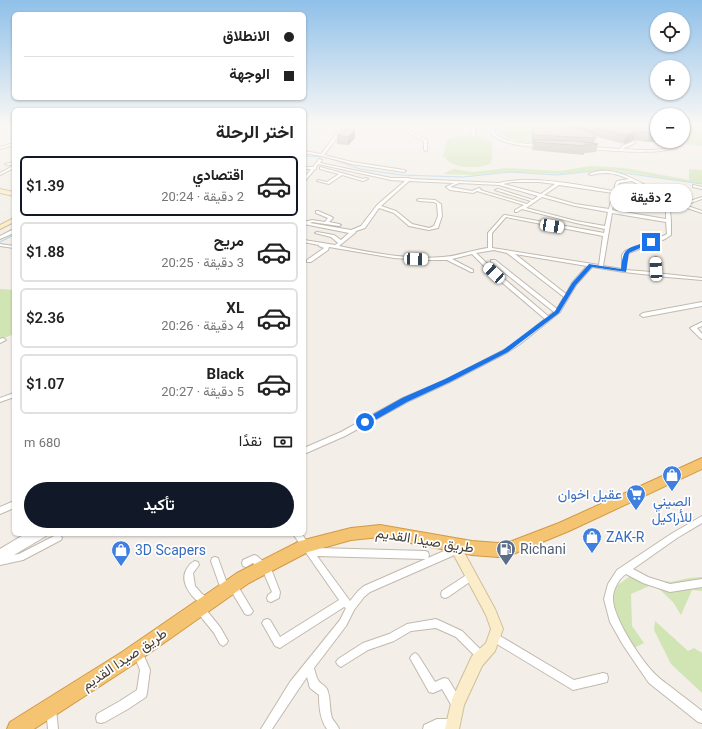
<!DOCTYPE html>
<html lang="ar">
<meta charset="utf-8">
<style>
:root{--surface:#fff;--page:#f6f6f6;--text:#222;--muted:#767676;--line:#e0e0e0;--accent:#111827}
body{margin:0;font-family:Roboto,Vazirmatn,sans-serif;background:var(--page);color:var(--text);direction:rtl;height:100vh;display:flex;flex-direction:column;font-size:15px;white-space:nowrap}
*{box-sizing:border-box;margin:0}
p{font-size:13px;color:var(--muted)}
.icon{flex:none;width:22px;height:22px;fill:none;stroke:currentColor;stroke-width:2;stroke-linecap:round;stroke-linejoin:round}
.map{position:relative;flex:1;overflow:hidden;direction:ltr}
.drawer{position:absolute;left:12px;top:108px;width:294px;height:428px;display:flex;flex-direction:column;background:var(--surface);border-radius:6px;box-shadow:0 1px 3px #0004;direction:rtl}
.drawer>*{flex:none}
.banner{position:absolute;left:12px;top:12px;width:294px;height:88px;border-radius:6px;box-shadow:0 1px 3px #0004;direction:rtl;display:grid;align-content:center;height:88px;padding:0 12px;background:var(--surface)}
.controls{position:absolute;left:650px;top:12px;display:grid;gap:8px}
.controls a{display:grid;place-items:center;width:40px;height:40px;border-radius:50%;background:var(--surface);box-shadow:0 1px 3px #0004;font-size:20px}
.end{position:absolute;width:18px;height:18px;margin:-9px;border:5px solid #1a73e8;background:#fff;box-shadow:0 0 0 2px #fff}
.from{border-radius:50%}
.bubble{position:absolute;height:28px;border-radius:14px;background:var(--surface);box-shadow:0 1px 3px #0004;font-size:13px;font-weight:600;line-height:28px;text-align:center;direction:rtl}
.car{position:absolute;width:12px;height:24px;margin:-12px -6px;border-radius:5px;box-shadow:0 0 3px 1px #0007;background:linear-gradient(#fff 24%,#345 0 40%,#fff 0 76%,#345 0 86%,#fff 0)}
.banner b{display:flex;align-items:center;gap:14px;height:38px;font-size:15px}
.banner b+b{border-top:1px solid var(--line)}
.banner i{width:10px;height:10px;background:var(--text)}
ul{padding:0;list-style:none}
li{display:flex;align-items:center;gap:12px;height:60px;margin:0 8px 6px;padding:0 4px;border:2px solid var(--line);border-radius:6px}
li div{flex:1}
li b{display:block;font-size:15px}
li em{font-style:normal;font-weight:600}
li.on{border-color:var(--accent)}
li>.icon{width:36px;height:36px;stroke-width:1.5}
h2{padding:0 12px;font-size:18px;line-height:48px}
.pay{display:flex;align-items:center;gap:10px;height:44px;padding:0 12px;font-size:15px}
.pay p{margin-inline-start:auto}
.primary-button{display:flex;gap:8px;margin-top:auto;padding:8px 12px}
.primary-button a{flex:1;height:46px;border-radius:24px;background:var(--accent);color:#fff;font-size:16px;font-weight:600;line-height:46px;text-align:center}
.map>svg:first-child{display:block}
.green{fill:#d0e4b4}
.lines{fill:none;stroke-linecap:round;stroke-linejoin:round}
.stream{stroke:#a9d2eb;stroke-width:1}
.street-casing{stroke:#c1b9ae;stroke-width:2}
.secondary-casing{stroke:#cfc09a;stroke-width:2}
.highway-casing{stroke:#d39942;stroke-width:2}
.street{fill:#fff;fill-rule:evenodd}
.secondary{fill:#fbedca;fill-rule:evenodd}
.highway{fill:#f4c472;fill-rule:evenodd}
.wall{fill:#b6afa3}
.shaded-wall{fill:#948e85}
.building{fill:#d4cbbe;stroke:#948e85}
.route{fill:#1a73e8}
.labels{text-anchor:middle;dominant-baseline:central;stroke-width:3.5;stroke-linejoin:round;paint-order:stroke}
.near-shop-label{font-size:14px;fill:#366cbe;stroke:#fff;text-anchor:start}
.near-street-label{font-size:14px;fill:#464037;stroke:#fff}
.near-service-label{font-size:14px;fill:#4e5e75;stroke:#fff;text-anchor:start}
</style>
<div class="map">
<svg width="702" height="729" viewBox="0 0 702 729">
<rect width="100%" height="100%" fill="#f3efe8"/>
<g class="green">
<path d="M501,125H563L529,135L531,143C520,142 508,140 500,133Z"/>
<path d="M687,125H702V146L687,145Z"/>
<path d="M465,135L479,136L492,142V160L490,164C478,168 463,169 451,163C447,161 447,158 443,157L447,140L458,136Z"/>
<path d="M591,166L625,168L689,180V169L702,170V184L614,170H599L564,174L505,172L473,175L443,174L454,169L473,172L507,168L560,171Z"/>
<path d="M0,289L14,290V334L0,340Z"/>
<path d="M629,577L646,578L671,582L689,578L702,577V591L692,590L681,615L673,602L654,584L631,594L632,626L644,643L634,648L624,632L607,597L612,589Z"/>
<path d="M655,621L688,651L694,648L702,653V693L671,664L654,630Z"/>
</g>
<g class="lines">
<g class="stream">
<path d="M304,156L326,157L360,169L401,175L463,177L510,172L557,175L603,170L702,184"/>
<path d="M0,242L14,235"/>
</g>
<defs>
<g id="street">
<path d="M326,125H331L343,130L324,155L352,162L404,170L406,171L404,172L352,164L322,156L304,153V151L321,154L339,130Z"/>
<path d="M396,125H400L427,140V151L424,150V141Z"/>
<path d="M472,125H475V136L473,137L471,136Z"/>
<path d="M490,125H493L494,133C507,143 523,144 539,145L541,146L539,147C522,146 505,145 491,134Z"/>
<path d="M683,126L686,127C686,132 688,138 684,142C671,158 609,150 589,149L587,148L589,147L620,149L622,146L634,141H635V143L624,148L623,149C638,150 661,152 675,146C678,145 680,142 683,141Z"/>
<path d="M14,143V145L0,149V147Z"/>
<path d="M319,159L322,160L320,163L391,178H409L411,179L499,183C534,175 578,185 614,191L615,185L617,181L629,179C615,173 606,171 591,175L589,174C618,160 654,194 681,204L702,197V199L685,205L702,211V213L678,205L670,210L671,221V235L665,239L629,253L626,255V270L652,272L654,269V258L656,257L658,258V269L656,273L702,278V280L655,276H653L651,275L624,272L592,267L576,285L560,312L520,344L508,352L450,382L407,402L345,436L304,454V448L341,432L403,398L446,380L504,350L516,342L545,319L492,274L472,254L452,259L473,270V272H471L447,260H425L394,258L329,247L328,250L311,262H307V260L324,248L319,246V245L304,242V240L335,245L338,243L331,237L315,233L317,232L334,235L341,240L349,233L304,224V222L312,220L325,222L328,218L316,213V211H318L332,217L333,218L329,222L339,224L341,225L339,226L312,222L310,223L351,230L361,226L377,205L405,181L391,180L318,164L316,167V169H315L305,181H304V178L311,169H304V167H313ZM409,181L454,183L446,187L450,190L473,193L477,191L524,205L515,210V212H517L522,209L576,223L605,229L604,233L505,215H504L488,233V248C472,250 459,256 443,257C408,260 373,253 339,246L355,233L356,231L365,228L379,208L394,213L409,226L429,230L438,228L442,216L441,204L435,200L419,199L417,200L419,201L434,202L437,204L438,216L434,226L429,228L412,224L396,211L381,206ZM632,181L663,199L675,204L671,206L625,196H624V198L668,208L666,209V219L612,210L619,183ZM512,182H539L555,184L541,194L503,184ZM459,183L499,185L538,196L533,200L498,189L495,190L531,201L527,204L480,190L481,189L479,188L472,191L450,187ZM559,185L613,193L609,209L575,204L544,195ZM542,197L575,206L608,212L605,226L576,221L526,208ZM612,213L666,222L667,234L661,237L625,251L622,255V269L603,266ZM506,217L603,236L599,265L492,248V233ZM494,250L507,253L564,297L557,309L495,260H491V262L554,312L548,316L496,272L476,253ZM515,254L587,266L572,283L566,294Z"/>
<path d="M14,162V164L7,165L5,164Z"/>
<path d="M13,166H14V168L0,175V173Z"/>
<path d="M320,167L363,179L366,178L368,179L363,181L342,175L329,184L317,181L318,180L327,182L339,174L320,169Z"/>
<path d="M693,185L702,187V189L693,187Z"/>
<path d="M12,230H14V233L0,239V236Z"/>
<path d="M0,244L14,246V248L0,246Z"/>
<path d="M702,302V306L643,317L640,315L643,313Z"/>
<path d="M702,322V326L697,328L702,334V339L700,338L690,328Z"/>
<path d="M3,338L6,340L0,343V339Z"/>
<path d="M14,393V397L0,402V398Z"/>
<path d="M14,501V508L0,514V507Z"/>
<path d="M702,516V523L677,538L633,569L648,577L670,584L702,579V587L670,592L643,583L626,574C619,578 612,591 613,600C614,619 642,662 656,675C661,680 666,683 671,687C681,695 692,703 702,711V723L698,722L649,683L640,670L623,645L610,622L604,599L608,584L617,570L671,534Z"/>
<path d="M25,534H47L46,536L14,555L19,554L58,534L61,536L62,538L61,540L23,560L0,565V549Z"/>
<path d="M293,534H302L309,545L317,548L425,551L428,552L429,555L428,558L425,559L317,556L350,601L358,591L364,586L453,547L456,546L459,547L460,550L459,553L370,592L364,597L354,610L346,626L314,668C315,671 316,677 318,680C320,684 325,685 327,689C331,698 329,709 332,718C334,722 338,725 339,729H327C320,720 319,706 319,695L310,688L307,677L298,690L272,729H261L290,682L340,620L346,608L344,607L283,646L280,648L275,646L262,623L264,620L267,619L270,620L280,637L339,600Z"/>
<path d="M254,555L257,556L265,563H269L270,566L280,592L279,598L271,602L268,601L267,598L268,595L272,592L263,571L253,563L246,567L243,566L242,563L243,560Z"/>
<path d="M215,557L218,558L219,561L229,589L228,592L225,593L222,592L221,589L211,561L212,558Z"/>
<path d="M195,561L198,562L199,565L193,573L195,586L201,593L209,599L210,602L209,605L206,606C193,601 177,581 188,567C190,564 191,563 195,561Z"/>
<path d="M471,572L474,573L475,576L474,579L448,597L445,598L442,597L441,594L442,591Z"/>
<path d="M233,582L236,583L251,608L253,611L251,614L248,615L245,614L230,589L229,586L230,583Z"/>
<path d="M200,605L203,606L220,627L228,641L226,644L223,646L220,644L214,633L197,612L195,609L197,606Z"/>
<path d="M436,619L462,631L485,654L487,657L485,660L482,662L479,660L456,637L436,628L411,631L394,641L368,650L344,665L341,667L338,665L336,662L338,659L363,643L389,634L407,624Z"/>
<path d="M495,633L574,680L603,673L607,674L608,678L607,682L603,683L573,690L492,641L490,638L492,635Z"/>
<path d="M138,647L141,649L150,670L147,693L146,697L128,709L105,722L101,723L97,722L96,718L97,714L120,701L137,690L140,670L133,652L135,649Z"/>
<path d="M415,653L418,655L435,682L444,678L448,679L461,700L462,704L461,708L457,709L453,708L442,689L433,693L429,692L410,658L412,655Z"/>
<path d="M51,704L55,705L56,709L58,729H48L46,709L47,705Z"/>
<path d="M437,719H453L457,720L458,724L457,728L454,729H423L424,725Z"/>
</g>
<g id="secondary">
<path d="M0,189L14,192V196L0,193Z"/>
<path d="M14,218V222L0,229V225Z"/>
<path d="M455,541L459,543L495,609L503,629L495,651L482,666L464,705L459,729H445L452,699L472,656L486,643L491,629L486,615L449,546L451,543Z"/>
</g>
<path id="highway" d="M702,458V469L569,531L513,554L498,557L472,555L380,537L351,540L308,552L249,583L134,664L34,729H7L10,722L122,652L237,573L300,541L351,528L380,525L472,541L498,543L512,541L559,523Z"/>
</defs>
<use href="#street" class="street-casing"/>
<use href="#secondary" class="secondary-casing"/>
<use href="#highway" class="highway-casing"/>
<use href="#street" class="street"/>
<use href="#secondary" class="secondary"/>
<use href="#highway" class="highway"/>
</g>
<g class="wall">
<path d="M567,125H657V141L647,142L634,140L624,144L595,136L596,138L594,143L598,144L596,152L584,153V155L532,150L533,144H532L531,135L533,127L567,126Z"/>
<path d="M344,129L355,138L348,145L337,144V135Z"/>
</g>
<g class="shaded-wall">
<path d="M355,130V138L348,145V137Z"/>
<path d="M636,131L634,140L624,144L626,135Z"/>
<path d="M650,133H657V141L647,142Z"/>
</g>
<g class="building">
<path d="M538,125H563L595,134L596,138L533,135V127Z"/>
<path d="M581,125H657V133H650L636,131L626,135L592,127L594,133Z"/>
<path d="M344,129L355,130L348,137L337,135Z"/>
<path d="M534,140L574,141L598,144H585L586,146L534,142Z"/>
</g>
<linearGradient id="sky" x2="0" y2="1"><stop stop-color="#8fc0e9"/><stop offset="0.55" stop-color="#faf8f5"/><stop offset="1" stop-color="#faf8f5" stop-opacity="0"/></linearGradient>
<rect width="702" height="227" fill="url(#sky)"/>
<path class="route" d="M649,241L654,242L629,253L626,272L592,267L576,285L559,313L508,352L450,382L407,402L368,424H363V420L402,398L445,379L503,350L555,311L572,283L589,264L621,269C623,245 629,249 649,241Z"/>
<defs>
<symbol id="shop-pin" viewBox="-11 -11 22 30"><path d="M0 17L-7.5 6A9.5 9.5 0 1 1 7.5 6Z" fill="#3f7fe0" stroke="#fff"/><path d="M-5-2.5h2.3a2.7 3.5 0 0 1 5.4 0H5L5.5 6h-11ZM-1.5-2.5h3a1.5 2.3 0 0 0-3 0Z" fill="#fff"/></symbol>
<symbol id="supermarket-pin" viewBox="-11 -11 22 30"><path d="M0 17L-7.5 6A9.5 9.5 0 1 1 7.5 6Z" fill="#3f7fe0" stroke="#fff"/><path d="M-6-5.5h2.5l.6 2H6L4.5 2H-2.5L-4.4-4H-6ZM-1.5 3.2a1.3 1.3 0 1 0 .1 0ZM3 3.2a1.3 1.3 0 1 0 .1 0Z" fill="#fff"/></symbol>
<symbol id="fuel-pin" viewBox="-11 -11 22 30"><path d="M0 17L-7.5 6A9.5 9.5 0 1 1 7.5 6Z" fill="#5c6f8a" stroke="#fff"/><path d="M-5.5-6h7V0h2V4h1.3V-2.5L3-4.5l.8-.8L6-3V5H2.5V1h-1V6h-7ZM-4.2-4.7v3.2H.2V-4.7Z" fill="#fff"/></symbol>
</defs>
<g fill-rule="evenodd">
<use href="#shop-pin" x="661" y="464" width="22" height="30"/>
<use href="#supermarket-pin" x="625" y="483" width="22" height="30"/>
<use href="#shop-pin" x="581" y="526" width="22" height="30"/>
<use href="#fuel-pin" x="495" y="538" width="22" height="30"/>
<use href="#shop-pin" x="110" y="539" width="22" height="30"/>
</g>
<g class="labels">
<g class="near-shop-label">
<text x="622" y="494" text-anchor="end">عقيل اخوان</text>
<text x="672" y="501" text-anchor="middle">الصيني<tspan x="672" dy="16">للأراكيل</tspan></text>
<text x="606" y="537">ZAK-R</text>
<text x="135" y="550">3D Scapers</text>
</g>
<g class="near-street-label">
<text transform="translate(425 540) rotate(9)">طريق صيدا القديم</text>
<text transform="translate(124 659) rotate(-34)">طريق صيدا القديم</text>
</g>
<g class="near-service-label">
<text x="520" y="549">Richani</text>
</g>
</g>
</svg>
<div class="controls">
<a><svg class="icon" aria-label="locate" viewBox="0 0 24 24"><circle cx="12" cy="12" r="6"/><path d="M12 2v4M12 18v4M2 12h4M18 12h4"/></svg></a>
<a>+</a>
<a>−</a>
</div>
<i class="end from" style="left:365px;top:422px"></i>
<i class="end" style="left:651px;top:242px"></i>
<div class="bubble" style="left:610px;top:184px;width:82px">2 دقيقة</div>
<i class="car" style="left:552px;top:226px;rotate:99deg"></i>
<i class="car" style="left:416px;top:259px;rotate:92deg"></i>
<i class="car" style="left:656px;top:269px;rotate:357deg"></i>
<i class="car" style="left:494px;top:273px;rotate:313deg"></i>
<div class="banner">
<b><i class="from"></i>الانطلاق</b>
<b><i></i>الوجهة</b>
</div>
<section class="drawer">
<h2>اختر الرحلة</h2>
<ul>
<li class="on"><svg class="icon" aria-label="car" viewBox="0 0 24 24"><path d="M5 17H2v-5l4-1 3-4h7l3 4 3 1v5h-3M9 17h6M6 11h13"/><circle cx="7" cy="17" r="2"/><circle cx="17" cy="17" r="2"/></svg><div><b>اقتصادي</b><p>2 دقيقة · 20:24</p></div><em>$1.39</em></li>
<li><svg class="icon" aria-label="car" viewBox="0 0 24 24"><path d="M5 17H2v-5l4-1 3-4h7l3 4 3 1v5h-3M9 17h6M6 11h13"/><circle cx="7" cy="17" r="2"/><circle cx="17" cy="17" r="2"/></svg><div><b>مريح</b><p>3 دقيقة · 20:25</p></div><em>$1.88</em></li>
<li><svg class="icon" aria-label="car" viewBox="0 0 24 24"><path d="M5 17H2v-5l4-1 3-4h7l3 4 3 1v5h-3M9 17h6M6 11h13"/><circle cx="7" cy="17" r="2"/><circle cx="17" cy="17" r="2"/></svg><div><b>XL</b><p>4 دقيقة · 20:26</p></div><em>$2.36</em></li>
<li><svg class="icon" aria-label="car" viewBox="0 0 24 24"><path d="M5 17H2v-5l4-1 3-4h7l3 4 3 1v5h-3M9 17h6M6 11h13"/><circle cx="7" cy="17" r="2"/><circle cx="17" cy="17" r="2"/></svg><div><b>Black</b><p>5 دقيقة · 20:27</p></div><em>$1.07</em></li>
</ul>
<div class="pay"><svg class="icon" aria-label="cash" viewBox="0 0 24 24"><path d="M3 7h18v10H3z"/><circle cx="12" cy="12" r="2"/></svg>نقدًا<p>680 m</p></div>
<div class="primary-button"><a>تأكيد</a></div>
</section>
</div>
